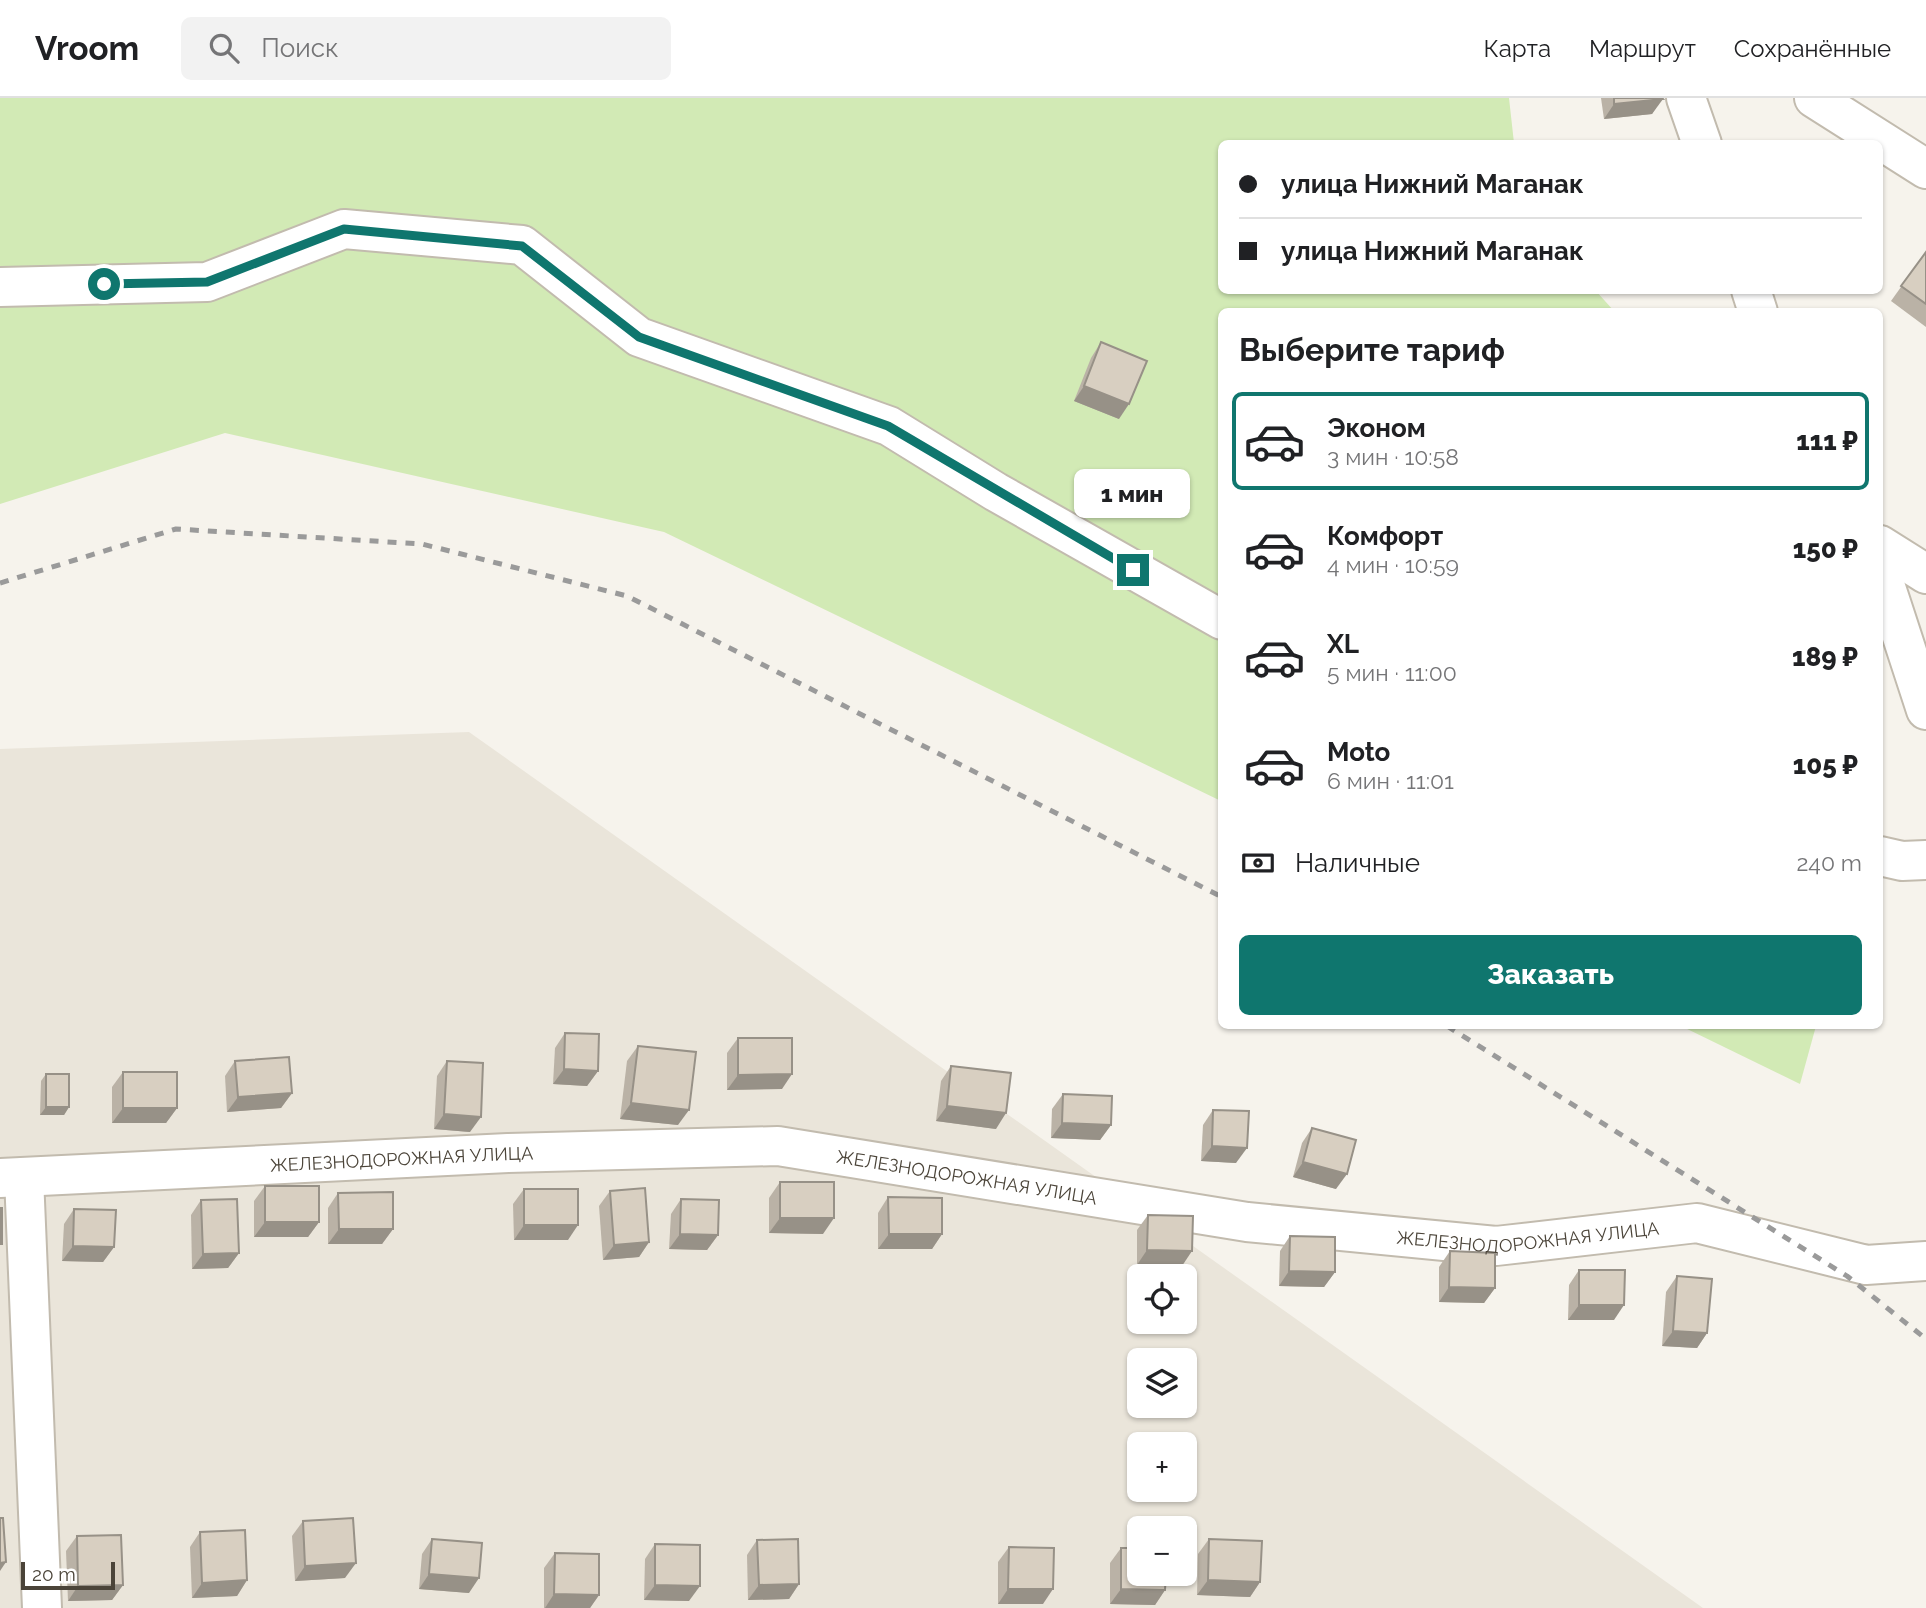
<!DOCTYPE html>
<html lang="ru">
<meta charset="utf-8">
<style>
:root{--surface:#fff;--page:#f2f2f2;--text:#202124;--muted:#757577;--line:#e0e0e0;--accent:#0f766e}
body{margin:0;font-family:Raleway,sans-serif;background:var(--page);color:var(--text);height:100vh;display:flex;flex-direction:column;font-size:26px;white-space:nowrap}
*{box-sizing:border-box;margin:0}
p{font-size:23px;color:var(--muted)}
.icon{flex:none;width:38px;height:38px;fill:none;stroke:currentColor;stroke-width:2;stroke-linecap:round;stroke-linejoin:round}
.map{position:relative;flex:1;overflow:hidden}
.panel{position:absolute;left:1218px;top:210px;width:665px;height:721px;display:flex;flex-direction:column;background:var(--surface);border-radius:10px;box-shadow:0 2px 5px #0004}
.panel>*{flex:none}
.hud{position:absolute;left:1218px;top:42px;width:665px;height:154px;border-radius:10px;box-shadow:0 2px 5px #0004;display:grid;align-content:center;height:154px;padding:0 21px;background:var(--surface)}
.controls{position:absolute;left:1127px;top:1166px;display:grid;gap:14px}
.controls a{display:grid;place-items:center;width:70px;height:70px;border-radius:10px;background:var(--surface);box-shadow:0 2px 5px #0004;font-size:35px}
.scale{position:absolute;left:21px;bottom:18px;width:94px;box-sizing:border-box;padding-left:7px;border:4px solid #4b4439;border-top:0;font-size:19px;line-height:24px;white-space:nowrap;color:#4b4439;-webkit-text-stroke:5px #fff;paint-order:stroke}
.end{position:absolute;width:32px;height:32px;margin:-16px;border:9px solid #0f766e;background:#fff;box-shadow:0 0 0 4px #fff}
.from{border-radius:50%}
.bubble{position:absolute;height:49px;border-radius:10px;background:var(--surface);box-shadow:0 2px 5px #0004;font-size:23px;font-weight:800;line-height:49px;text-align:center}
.hud b{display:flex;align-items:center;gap:24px;height:66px;font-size:26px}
.hud b+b{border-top:2px solid var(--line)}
.hud i{width:18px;height:18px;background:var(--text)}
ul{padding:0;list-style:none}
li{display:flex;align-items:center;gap:21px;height:98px;margin:0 14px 10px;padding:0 7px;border:4px solid transparent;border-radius:10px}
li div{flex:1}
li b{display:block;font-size:26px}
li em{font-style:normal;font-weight:800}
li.active{border-color:var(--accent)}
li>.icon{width:63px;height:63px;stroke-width:1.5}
h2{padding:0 21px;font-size:32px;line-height:84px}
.pay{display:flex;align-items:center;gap:18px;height:77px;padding:0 21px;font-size:26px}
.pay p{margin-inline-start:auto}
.action{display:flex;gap:14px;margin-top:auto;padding:14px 21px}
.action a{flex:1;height:80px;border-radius:10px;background:var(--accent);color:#fff;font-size:28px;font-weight:800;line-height:80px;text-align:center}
header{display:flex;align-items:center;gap:42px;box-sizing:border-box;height:98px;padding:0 35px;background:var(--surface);border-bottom:2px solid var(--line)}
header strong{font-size:33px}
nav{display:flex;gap:38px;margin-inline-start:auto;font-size:24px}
.search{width:490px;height:63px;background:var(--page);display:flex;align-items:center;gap:18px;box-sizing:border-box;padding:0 24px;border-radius:10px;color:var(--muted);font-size:26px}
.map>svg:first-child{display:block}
.residential{fill:#eae5da;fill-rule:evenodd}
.green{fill:#d2eab5}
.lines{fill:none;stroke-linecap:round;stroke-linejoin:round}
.minor-casing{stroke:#c2bbae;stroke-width:42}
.minor{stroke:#fff;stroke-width:38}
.rail{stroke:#9a9a9a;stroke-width:5;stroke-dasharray:9 9;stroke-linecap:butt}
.wall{fill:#bab2a6}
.shaded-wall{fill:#979187}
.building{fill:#d8cfc1;stroke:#979187;stroke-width:2}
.route{stroke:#0f766e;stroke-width:9}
.labels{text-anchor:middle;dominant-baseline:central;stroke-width:5;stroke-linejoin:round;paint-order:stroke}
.street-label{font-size:18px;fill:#4b4439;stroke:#fff}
</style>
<header>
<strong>Vroom</strong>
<div class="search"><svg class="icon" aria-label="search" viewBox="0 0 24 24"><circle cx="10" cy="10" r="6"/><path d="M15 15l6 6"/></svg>Поиск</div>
<nav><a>Карта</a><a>Маршрут</a><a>Сохранённые</a></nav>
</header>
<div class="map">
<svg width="1926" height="1510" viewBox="0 0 1926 1510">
<rect width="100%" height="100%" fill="#f6f3ec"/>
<path class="residential" d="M469,634L1703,1510H0V651ZM1139,1178H1185V1223H1139ZM1139,1262H1185V1307H1139ZM1139,1346H1185V1391H1139ZM1139,1430H1185V1475H1139Z"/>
<g class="green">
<path d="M0,0H1509L1514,45L1222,46V192L1596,193L1614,213L1222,214L1221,703L664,434L225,335L0,406Z"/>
<path d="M1681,928H1816L1800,986Z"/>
</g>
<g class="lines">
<defs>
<g id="minor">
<path d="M1686,0L1702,46"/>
<path d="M1814,0L1926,71"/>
<path d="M0,189L207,184L344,131L522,147L639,239L889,328L996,394L1222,522"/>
<path d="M1751,192L1758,214"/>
<path d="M1880,447L1926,476"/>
<path d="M1880,471L1926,612"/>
<path d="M1880,758L1902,763L1926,762"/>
<path d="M24,1079L42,1510"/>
<path id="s1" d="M0,1080L508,1055L778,1048L1247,1124L1496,1148L1697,1125L1866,1167L1926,1163"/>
</g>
</defs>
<use href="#minor" class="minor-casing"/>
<use href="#minor" class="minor"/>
<g class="rail">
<path d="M0,485L176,431L422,446L627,498L1222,799"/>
<path d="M1447,928L1847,1178L1926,1241"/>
</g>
</g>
<g class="wall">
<path d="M1601,0H1662L1652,16L1604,21Z"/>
<path d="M1926,154V229L1891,203Z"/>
<path d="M1101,244L1119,321L1074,303L1091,260Z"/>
<path d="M565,935L598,973L587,988L553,986L555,950Z"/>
<path d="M738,940L782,991L727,992V955Z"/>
<path d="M638,948L678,1027L620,1021L627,963Z"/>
<path d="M235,963L292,995L281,1010L227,1014L225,978Z"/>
<path d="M447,963L470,1034L434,1031L437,978Z"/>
<path d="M951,968L996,1031L936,1023L941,983Z"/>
<path d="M123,974L177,1010L166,1025H112V989Z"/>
<path d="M46,976L69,1009L64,1017H40L41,983Z"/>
<path d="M1063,996L1111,1027L1100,1042L1051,1040L1052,1011Z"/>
<path d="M1213,1012L1236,1065L1201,1063L1203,1027Z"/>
<path d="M1312,1030L1336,1091L1293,1079L1302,1045Z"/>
<path d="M780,1084L823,1136L769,1135V1100Z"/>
<path d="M265,1088L319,1124L308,1139H254V1103Z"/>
<path d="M524,1091L568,1142H514L513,1106Z"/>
<path d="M610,1093L649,1144L639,1159L603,1162L599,1108Z"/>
<path d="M338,1095L393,1131L382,1146H328V1110Z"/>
<path d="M888,1099L942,1136L932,1151H878V1115Z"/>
<path d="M681,1101L718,1137L707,1152L669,1151L671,1116Z"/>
<path d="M201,1102L239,1155L228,1170L192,1171L191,1117Z"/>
<path d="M74,1111L114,1149L103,1164L62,1163L64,1126Z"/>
<path d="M1148,1117L1182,1168L1137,1167V1132Z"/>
<path d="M1290,1138L1335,1174L1324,1189L1279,1188L1280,1153Z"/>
<path d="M1450,1153L1495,1190L1484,1205L1439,1204V1169Z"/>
<path d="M1579,1172L1614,1222H1568L1569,1187Z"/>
<path d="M1677,1178L1707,1235L1697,1250L1662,1248L1666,1194Z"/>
<path d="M303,1423L345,1480L295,1483L292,1438Z"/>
<path d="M200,1434L247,1482L237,1498L192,1500L190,1449Z"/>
<path d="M77,1438L123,1487L112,1502L68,1503L66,1453Z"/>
<path d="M432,1441L469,1495L419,1491L422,1456Z"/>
<path d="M1209,1441L1260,1484L1250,1499L1197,1497L1198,1456Z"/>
<path d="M757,1442L799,1486L789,1501L748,1502L747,1457Z"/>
<path d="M655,1446L689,1503L644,1502L645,1461Z"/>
<path d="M1009,1449L1043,1506H998V1464Z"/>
<path d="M1121,1450L1165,1492L1155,1507L1110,1506V1465Z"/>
<path d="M555,1455L599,1497L590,1510H544V1470Z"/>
</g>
<g class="shaded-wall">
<path d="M1663,1L1652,16L1604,21L1614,6Z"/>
<path d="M1084,288L1129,306L1119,321L1074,303Z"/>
<path d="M564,971L598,973L587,988L553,986Z"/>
<path d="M792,976L782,991L727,992L738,977Z"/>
<path d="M292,995L281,1010L227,1014L238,999Z"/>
<path d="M631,1005L689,1012L678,1027L620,1021Z"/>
<path d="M947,1008L1006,1015L996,1031L936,1023Z"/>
<path d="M46,1009H69L64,1017H40Z"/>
<path d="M123,1010H177L166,1025H112Z"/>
<path d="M444,1016L481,1019L470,1034L434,1031Z"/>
<path d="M1062,1025L1111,1027L1100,1042L1051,1040Z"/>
<path d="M1212,1048L1247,1050L1236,1065L1201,1063Z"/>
<path d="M1303,1064L1347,1076L1336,1091L1293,1079Z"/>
<path d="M780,1120H834L823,1136L769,1135Z"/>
<path d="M265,1124H319L308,1139H254Z"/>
<path d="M524,1127H578L568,1142H514Z"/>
<path d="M339,1131H393L382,1146H328Z"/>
<path d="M680,1136L718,1137L707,1152L669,1151Z"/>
<path d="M889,1136H942L932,1151H878Z"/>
<path d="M649,1144L639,1159L603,1162L614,1147Z"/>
<path d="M73,1148L114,1149L103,1164L62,1163Z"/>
<path d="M1147,1152L1192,1153L1182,1168L1137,1167Z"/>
<path d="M239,1155L228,1170L192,1171L203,1156Z"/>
<path d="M1289,1173L1335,1174L1324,1189L1279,1188Z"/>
<path d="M1449,1189L1495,1190L1484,1205L1439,1204Z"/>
<path d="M1579,1207H1624L1614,1222H1568Z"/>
<path d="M1673,1233L1707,1235L1697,1250L1662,1248Z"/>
<path d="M6,1464L0,1473V1465Z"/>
<path d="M356,1465L345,1480L295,1483L305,1468Z"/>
<path d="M429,1476L479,1480L469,1495L419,1491Z"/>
<path d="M247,1482L237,1498L192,1500L202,1485Z"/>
<path d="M1208,1482L1260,1484L1250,1499L1197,1497Z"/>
<path d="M799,1486L789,1501L748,1502L759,1487Z"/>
<path d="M123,1487L112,1502L68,1503L78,1488Z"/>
<path d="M655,1487L700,1488L689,1503L644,1502Z"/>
<path d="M1008,1491H1053L1043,1506H998Z"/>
<path d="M1121,1491L1165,1492L1155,1507L1110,1506Z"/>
<path d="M554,1496L599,1497L590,1510H545Z"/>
</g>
<g class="building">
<path d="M1614,0H1662L1663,1L1614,6Z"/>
<path d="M1926,154V206L1901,188Z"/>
<path d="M1101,244L1147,263L1129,306L1084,288Z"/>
<path d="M565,935L599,936L598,973L564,971Z"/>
<path d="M738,940H792V976L738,977Z"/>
<path d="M638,948L696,954L689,1012L631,1005Z"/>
<path d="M289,959L292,995L238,999L235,963Z"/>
<path d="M447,963L483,965L481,1019L444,1016Z"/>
<path d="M951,968L1011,975L1006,1015L947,1008Z"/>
<rect x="123" y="974" width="54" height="36"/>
<rect x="46" y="976" width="23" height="33"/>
<path d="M1063,996L1112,998L1111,1027L1062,1025Z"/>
<path d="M1213,1012L1249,1013L1247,1050L1212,1048Z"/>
<path d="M1312,1030L1356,1042L1347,1076L1303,1064Z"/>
<rect x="780" y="1084" width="54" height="36"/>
<rect x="265" y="1088" width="54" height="36"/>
<path d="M645,1090L649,1144L614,1147L610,1093Z"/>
<rect x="524" y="1091" width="54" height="36"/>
<path d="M393,1094V1131H339L338,1095Z"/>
<path d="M888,1099L942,1100V1136H889Z"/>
<path d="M237,1101L239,1155L203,1156L201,1102Z"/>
<path d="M681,1101L719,1102L718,1137L680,1136Z"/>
<rect x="0" y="1110" width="2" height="36"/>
<path d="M74,1111L116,1112L114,1149L73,1148Z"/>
<path d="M1148,1117L1193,1118L1192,1153L1147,1152Z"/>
<path d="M1290,1138L1335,1139V1174L1289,1173Z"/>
<path d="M1450,1153L1495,1155V1190L1449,1189Z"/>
<path d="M1579,1172H1625L1624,1207H1579Z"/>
<path d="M1677,1178L1712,1181L1707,1235L1673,1233Z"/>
<path d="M0,1420H3L6,1464L0,1465Z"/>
<path d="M353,1420L356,1465L305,1468L303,1423Z"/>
<path d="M245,1432L247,1482L202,1485L200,1434Z"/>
<path d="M121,1437L123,1487L78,1488L77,1438Z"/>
<path d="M432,1441L482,1445L479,1480L429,1476Z"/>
<path d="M798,1441L799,1486L759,1487L757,1442Z"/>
<path d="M1209,1441L1262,1443L1260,1484L1208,1482Z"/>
<path d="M655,1446L700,1447V1488L655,1487Z"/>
<path d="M1009,1449L1054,1450L1053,1491H1008Z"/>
<path d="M1121,1450H1139V1475H1166L1165,1492L1121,1491Z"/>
<path d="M555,1455L599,1456V1497L554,1496Z"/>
</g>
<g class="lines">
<path class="route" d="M104,186L207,184L344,131L522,148L639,239L888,328L1133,472"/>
</g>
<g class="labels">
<g class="street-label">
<text stroke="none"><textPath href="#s1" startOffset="402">ЖЕЛЕЗНОДОРОЖНАЯ УЛИЦА</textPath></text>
<text stroke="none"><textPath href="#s1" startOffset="970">ЖЕЛЕЗНОДОРОЖНАЯ УЛИЦА</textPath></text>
<text stroke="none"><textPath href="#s1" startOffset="1536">ЖЕЛЕЗНОДОРОЖНАЯ УЛИЦА</textPath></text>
</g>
</g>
</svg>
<div class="controls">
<a><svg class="icon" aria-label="locate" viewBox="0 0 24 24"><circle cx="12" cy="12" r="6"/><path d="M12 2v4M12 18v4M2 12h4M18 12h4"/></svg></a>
<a><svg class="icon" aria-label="layers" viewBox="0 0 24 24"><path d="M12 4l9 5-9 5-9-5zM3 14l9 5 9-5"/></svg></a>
<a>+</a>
<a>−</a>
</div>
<div class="scale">20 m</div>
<i class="end from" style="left:104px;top:186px"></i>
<i class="end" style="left:1133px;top:472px"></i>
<div class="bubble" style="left:1074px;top:371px;width:116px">1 мин</div>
<div class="hud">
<b><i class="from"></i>улица Нижний Маганак</b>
<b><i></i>улица Нижний Маганак</b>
</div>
<section class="panel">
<h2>Выберите тариф</h2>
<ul>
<li class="active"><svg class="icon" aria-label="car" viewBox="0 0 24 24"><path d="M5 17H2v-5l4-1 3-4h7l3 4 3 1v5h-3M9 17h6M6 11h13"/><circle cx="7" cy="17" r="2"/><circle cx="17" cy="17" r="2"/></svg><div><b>Эконом</b><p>3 мин · 10:58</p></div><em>111 ₽</em></li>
<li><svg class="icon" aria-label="car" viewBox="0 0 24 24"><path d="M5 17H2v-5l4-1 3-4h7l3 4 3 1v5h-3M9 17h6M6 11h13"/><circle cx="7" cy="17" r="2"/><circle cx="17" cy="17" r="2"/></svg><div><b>Комфорт</b><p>4 мин · 10:59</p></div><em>150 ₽</em></li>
<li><svg class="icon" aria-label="car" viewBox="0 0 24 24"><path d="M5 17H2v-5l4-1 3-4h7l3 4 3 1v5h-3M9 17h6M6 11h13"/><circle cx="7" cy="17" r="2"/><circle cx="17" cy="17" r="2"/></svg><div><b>XL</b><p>5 мин · 11:00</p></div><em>189 ₽</em></li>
<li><svg class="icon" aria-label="car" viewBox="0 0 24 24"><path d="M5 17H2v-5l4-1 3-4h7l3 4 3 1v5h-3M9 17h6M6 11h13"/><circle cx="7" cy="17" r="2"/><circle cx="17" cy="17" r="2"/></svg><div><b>Moto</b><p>6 мин · 11:01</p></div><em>105 ₽</em></li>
</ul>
<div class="pay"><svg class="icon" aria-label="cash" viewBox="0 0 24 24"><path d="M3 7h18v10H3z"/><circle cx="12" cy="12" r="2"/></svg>Наличные<p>240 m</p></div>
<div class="action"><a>Заказать</a></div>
</section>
</div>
